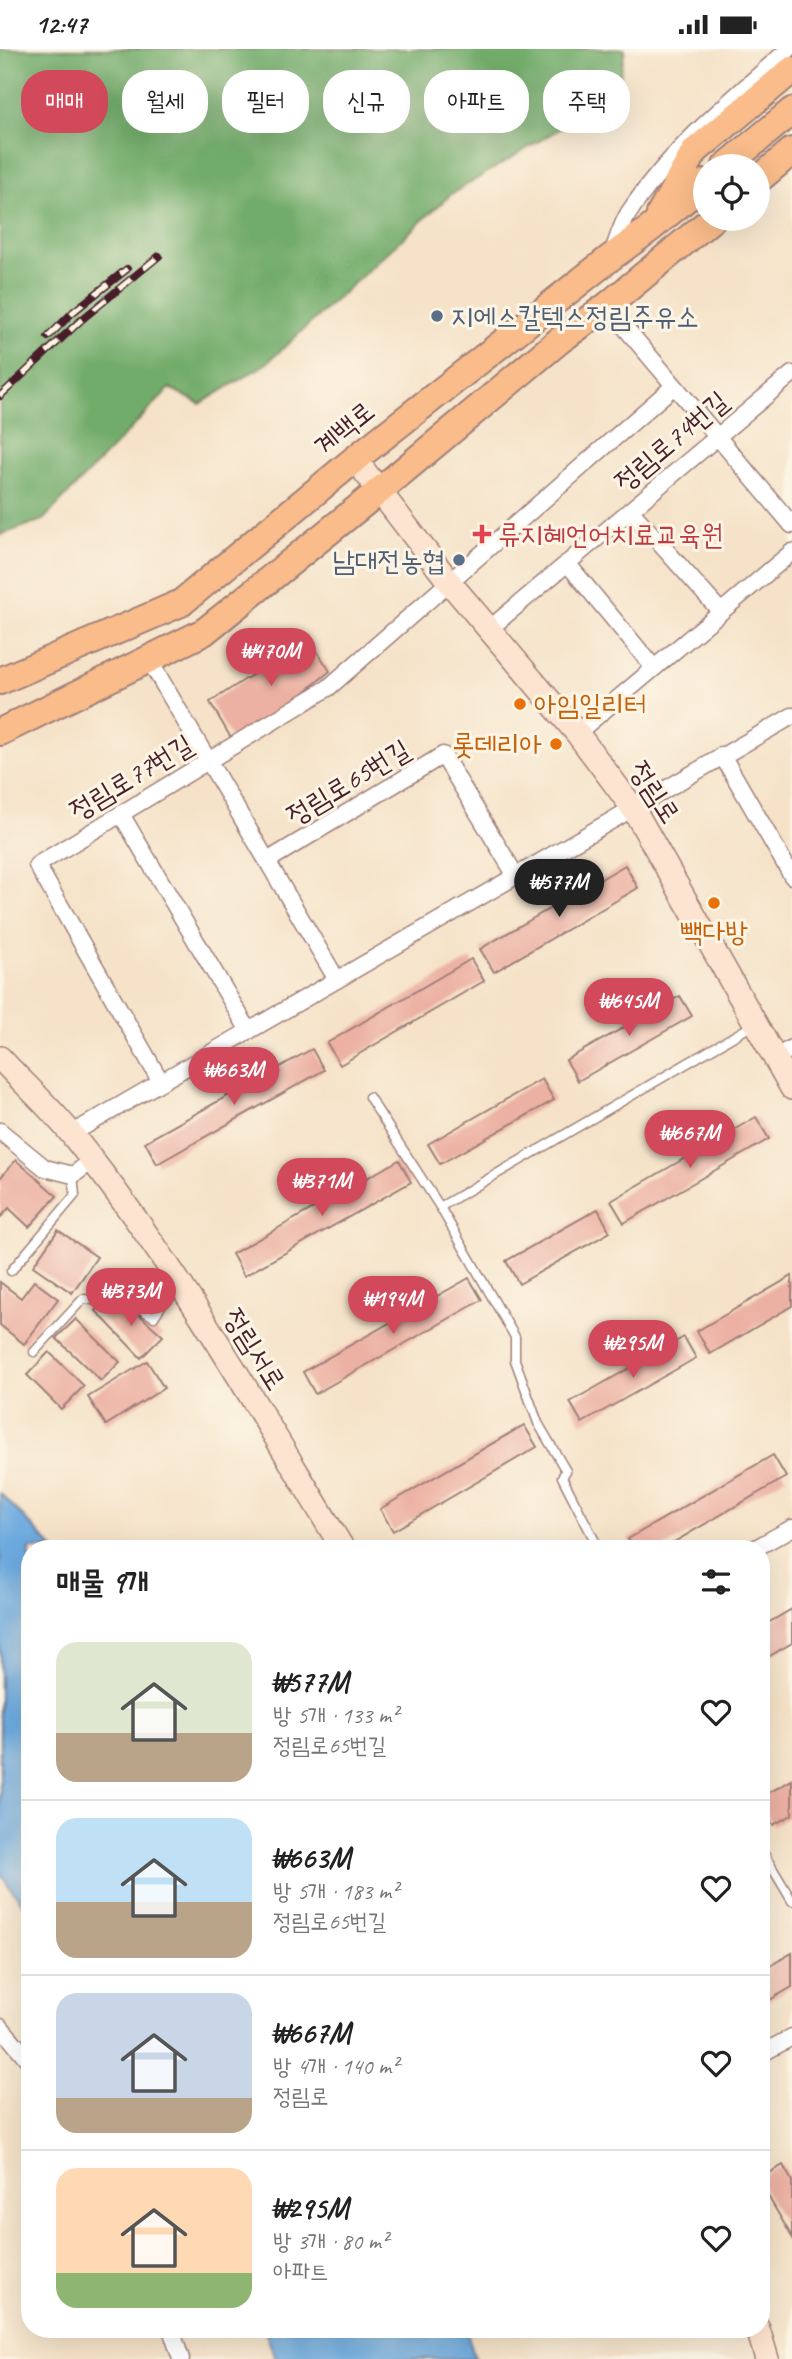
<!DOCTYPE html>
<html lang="ko">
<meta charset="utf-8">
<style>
:root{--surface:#fff;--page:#f6f6f6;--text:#222;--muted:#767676;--line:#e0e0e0;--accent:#d1495b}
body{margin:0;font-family:Caveat,"Poor Story",sans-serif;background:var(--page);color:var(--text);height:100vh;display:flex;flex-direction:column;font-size:26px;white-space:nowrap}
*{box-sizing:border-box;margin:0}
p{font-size:23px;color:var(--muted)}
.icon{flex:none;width:38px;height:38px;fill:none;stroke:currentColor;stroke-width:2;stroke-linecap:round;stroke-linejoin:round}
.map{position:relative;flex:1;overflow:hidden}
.details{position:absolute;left:21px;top:1491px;width:749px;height:798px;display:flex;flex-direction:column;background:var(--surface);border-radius:28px;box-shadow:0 7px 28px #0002}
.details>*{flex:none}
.guide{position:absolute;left:21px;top:21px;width:751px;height:63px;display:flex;gap:14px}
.tools{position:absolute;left:693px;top:105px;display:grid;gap:14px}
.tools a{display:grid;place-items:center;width:77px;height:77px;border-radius:50%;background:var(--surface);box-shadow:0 7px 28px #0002;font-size:35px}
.price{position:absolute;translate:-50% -60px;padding:0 16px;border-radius:24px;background:var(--accent);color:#fff;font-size:23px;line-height:46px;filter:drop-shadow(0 2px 4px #0008)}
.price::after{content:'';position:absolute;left:50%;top:42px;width:21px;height:16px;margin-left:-10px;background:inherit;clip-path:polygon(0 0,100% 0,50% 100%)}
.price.on{background:#222;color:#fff}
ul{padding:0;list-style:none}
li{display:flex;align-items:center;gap:21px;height:175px;padding:0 35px}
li+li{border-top:2px solid var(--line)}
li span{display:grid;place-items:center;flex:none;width:196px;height:140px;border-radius:21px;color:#555}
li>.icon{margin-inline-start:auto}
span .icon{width:84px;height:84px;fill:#fffc;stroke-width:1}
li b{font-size:30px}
h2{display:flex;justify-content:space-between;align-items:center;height:84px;padding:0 35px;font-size:30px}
.pill{padding:0 24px;border-radius:28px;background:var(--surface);box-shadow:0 7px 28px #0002;font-size:24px;line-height:63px}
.pill.on{background:var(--accent);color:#fff}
.status{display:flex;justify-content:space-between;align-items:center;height:49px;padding:0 35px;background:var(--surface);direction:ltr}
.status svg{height:19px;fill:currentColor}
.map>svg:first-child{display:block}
.forest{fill:#72ac6b;stroke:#5e664b;stroke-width:2}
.water{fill:#6daadf;stroke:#5c6485;stroke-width:2}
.building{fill:#ecb1a3}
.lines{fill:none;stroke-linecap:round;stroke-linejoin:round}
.service-casing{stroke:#a0807a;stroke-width:11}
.minor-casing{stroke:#a0807a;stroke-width:19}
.secondary-casing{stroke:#a0807a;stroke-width:26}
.primary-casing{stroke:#a0807a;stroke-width:30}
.service{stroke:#fff;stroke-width:8}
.minor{stroke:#fff;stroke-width:16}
.secondary{stroke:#fde4d0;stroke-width:23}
.primary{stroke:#f9bc8a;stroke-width:26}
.rail-casing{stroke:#4a1f2b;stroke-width:8}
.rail{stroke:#fcf5e5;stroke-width:5;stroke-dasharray:16;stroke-linecap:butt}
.service-dot{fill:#5c6f8a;stroke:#fcf5e5;stroke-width:2.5}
.health-dot{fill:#e0444e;stroke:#fcf5e5;stroke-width:2.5}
.food-dot{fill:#e8710a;stroke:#fcf5e5;stroke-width:2.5}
.labels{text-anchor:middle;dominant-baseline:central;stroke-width:6;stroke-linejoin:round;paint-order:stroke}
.service-label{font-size:28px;fill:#4e5e75;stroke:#fcf5e5;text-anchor:start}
.street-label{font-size:28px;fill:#4a1f2b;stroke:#fcf5e5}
.health-label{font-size:28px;fill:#be3a42;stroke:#fcf5e5;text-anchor:start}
.food-label{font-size:28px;fill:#c56008;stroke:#fcf5e5;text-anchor:start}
</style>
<div class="status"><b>12:47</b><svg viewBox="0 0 49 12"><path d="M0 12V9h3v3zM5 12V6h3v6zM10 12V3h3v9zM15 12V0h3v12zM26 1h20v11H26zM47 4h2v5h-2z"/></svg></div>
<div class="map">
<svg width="792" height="2310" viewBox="0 0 792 2310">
<rect width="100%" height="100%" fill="#fcf5e5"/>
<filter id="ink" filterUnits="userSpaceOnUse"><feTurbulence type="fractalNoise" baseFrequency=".0143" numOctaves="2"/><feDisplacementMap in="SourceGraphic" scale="14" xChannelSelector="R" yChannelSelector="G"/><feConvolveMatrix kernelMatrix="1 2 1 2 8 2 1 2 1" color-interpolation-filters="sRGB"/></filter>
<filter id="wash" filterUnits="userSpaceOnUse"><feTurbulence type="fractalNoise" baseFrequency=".00686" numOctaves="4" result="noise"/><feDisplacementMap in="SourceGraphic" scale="28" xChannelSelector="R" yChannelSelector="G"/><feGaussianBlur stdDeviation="1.57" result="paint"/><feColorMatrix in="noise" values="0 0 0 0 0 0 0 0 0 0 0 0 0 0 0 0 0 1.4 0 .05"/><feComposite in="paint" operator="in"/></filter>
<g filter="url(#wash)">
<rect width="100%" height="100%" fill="#f5e2c8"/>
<!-- forest -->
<path class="forest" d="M0,0H625L617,45L450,146L267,314L200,355L170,339L43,471L0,486Z"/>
<!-- water -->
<path class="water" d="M0,1444L54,1500H30V1864L0,1825Z
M264,2280H466L475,2310H276Z"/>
<g id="blocks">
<!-- building -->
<path class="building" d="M306,586L330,622L283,661L231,689L210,653L255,624Z
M625,816L638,839L494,923L480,900Z
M471,910L484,932L340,1016L327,994Z
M680,947L692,967L578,1032L566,1011Z
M312,1000L324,1021L157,1115L145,1093Z
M542,1030L554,1051L440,1115L428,1095Z
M756,1068L769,1090L624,1174L611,1152Z
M16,1111L57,1147L29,1178L9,1159L0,1169V1129Z
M399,1111L411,1133L244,1227L232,1205Z
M598,1160L610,1183L519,1235L506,1212Z
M58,1181L97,1208L72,1244L33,1217Z
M792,1227V1257L710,1305L697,1282Z
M469,1229L482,1251L315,1345L303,1323Z
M34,1232L58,1250L24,1295L0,1276V1233L21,1249Z
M102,1255L133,1260L163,1287L141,1309L96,1262Z
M76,1270L120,1313L101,1332L56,1289Z
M684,1288L696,1309L582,1374L570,1353Z
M49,1303L84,1337L61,1360L27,1326Z
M147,1312L164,1339L106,1376L88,1348Z
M524,1376L537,1398L393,1482L380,1460Z
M773,1406L786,1428L662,1500H634L628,1490Z
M792,1560V1594L761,1612V1578Z
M792,1731V1766L773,1776L761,1755V1748Z
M792,1904V1938L761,1956V1922Z
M783,2116L792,2132V2188L761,2135V2128Z"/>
</g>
</g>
<g filter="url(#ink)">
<use href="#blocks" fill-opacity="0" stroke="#a0807a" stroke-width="2"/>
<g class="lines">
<!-- service casing -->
<g class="service-casing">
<path id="service" d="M369,1048L440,1158
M11,1222L75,1146L73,1126
M34,1303L83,1250L132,1255L154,1268L163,1254
M599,1500L562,1428L566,1422L538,1374L515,1311V1288L440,1158L753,976
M761,1800L792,1852"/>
</g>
<!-- minor casing -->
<g class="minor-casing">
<path id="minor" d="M612,205C617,192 621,177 628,165C670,101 732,50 789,0
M607,257L792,476
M630,461L721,563
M567,514L654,619
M488,581L792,325
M148,609L337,931
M577,684L792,503
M722,706L792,827
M121,765L249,982
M267,812L443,706L516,827
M775,1009L792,999
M161,1033L37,816L328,639L674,337
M0,1082L45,1119L73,1126L92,1112
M71,1085L792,667
M754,1500L792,1479
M0,1977L30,2013
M761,2005L792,1988
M171,2280L181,2310"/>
</g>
<!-- secondary casing -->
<g class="secondary-casing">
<path id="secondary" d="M355,410L450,534L577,684L633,759L792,1039
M0,1009C24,1035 51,1059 73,1087C176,1214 258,1360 343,1500
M758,2280L767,2310"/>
</g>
<!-- primary casing -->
<g class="primary-casing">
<path id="primary" d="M726,117L792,62
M758,131L792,102
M660,165L695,102L792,21
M0,632L181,554L355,410L610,209L651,179L705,134
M0,683L204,583L379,442L560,291L607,257L712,170"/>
</g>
<!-- service -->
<use href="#service" class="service"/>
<!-- minor -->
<use href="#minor" class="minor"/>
<!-- secondary -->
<use href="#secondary" class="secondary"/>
<!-- primary -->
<use href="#primary" class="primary"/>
<!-- rail casing -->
<g class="rail-casing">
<path id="rail" d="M48,288L73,263L127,220
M0,347L80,272L159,207"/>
</g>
<!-- rail -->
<use href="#rail" class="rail"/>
</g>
</g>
<!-- markers -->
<g class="service-dot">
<circle cx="437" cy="267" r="7"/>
<circle cx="459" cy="511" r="7"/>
</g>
<path class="health-dot" d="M478.5 474.5h7v7h7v7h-7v7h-7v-7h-7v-7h7z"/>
<g class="food-dot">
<circle cx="520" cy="655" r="7"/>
<circle cx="556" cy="695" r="7"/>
<circle cx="714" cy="854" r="7"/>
</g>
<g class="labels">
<!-- service labels -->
<g class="service-label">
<text x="451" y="267">지에스칼텍스정림주유소</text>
<text x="445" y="511" text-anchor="end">남대전농협</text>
</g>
<!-- street labels -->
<g class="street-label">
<text transform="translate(344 379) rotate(-39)">계백로</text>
<text transform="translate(671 392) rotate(-40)">정림로74번길</text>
<text transform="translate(131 728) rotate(-31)">정림로77번길</text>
<text transform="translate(348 733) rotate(-31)">정림로65번길</text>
<text transform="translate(655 743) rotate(57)">정림로</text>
<text transform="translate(255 1300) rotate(58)">정림서로</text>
</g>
<!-- health labels -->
<g class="health-label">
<text x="498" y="485">류지혜언어치료교육원</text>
</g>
<!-- food labels -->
<g class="food-label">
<text x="534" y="655">아임일리터</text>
<text x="542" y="695" text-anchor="end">롯데리아</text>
<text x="714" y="882" text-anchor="middle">빽다방</text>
</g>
</g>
</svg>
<div class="tools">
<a><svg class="icon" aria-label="locate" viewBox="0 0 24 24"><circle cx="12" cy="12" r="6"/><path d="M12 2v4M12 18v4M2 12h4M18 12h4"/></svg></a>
</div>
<b class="price" style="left:271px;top:639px">₩470M</b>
<b class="price on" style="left:559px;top:870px">₩577M</b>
<b class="price" style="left:629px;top:989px">₩645M</b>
<b class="price" style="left:234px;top:1058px">₩663M</b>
<b class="price" style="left:690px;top:1121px">₩667M</b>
<b class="price" style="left:322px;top:1169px">₩371M</b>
<b class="price" style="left:131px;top:1279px">₩373M</b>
<b class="price" style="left:393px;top:1287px">₩194M</b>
<b class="price" style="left:633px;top:1331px">₩295M</b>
<div class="guide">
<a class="pill on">매매</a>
<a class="pill">월세</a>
<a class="pill">필터</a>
<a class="pill">신규</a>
<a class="pill">아파트</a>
<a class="pill">주택</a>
</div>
<section class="details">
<h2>매물 9개<svg class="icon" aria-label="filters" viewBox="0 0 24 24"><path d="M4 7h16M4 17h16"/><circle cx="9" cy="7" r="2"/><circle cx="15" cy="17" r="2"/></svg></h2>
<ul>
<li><span style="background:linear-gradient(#dfe7d0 65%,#b9a48a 0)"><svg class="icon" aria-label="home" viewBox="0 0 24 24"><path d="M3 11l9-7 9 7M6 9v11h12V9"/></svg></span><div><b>₩577M</b><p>방 5개 · 133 m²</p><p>정림로65번길</p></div><svg class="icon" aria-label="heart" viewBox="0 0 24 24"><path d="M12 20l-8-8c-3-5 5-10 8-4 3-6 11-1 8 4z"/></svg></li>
<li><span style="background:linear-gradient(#bfe0f5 60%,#b9a48a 0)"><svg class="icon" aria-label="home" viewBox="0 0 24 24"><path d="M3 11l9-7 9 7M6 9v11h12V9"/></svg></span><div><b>₩663M</b><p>방 5개 · 183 m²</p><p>정림로65번길</p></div><svg class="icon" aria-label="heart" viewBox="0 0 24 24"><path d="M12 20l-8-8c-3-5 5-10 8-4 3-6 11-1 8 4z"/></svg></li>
<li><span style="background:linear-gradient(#c9d6e8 75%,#b9a48a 0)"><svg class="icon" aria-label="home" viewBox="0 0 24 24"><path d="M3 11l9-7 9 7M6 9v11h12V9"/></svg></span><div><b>₩667M</b><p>방 4개 · 140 m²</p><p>정림로</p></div><svg class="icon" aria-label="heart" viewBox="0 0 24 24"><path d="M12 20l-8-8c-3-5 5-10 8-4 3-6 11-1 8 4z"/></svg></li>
<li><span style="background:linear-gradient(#ffd9b3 75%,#8fb573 0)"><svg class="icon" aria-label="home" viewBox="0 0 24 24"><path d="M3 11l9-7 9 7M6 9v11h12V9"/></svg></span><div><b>₩295M</b><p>방 3개 · 80 m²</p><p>아파트</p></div><svg class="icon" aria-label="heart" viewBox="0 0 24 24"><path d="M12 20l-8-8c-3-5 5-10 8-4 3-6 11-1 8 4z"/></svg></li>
</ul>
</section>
</div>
